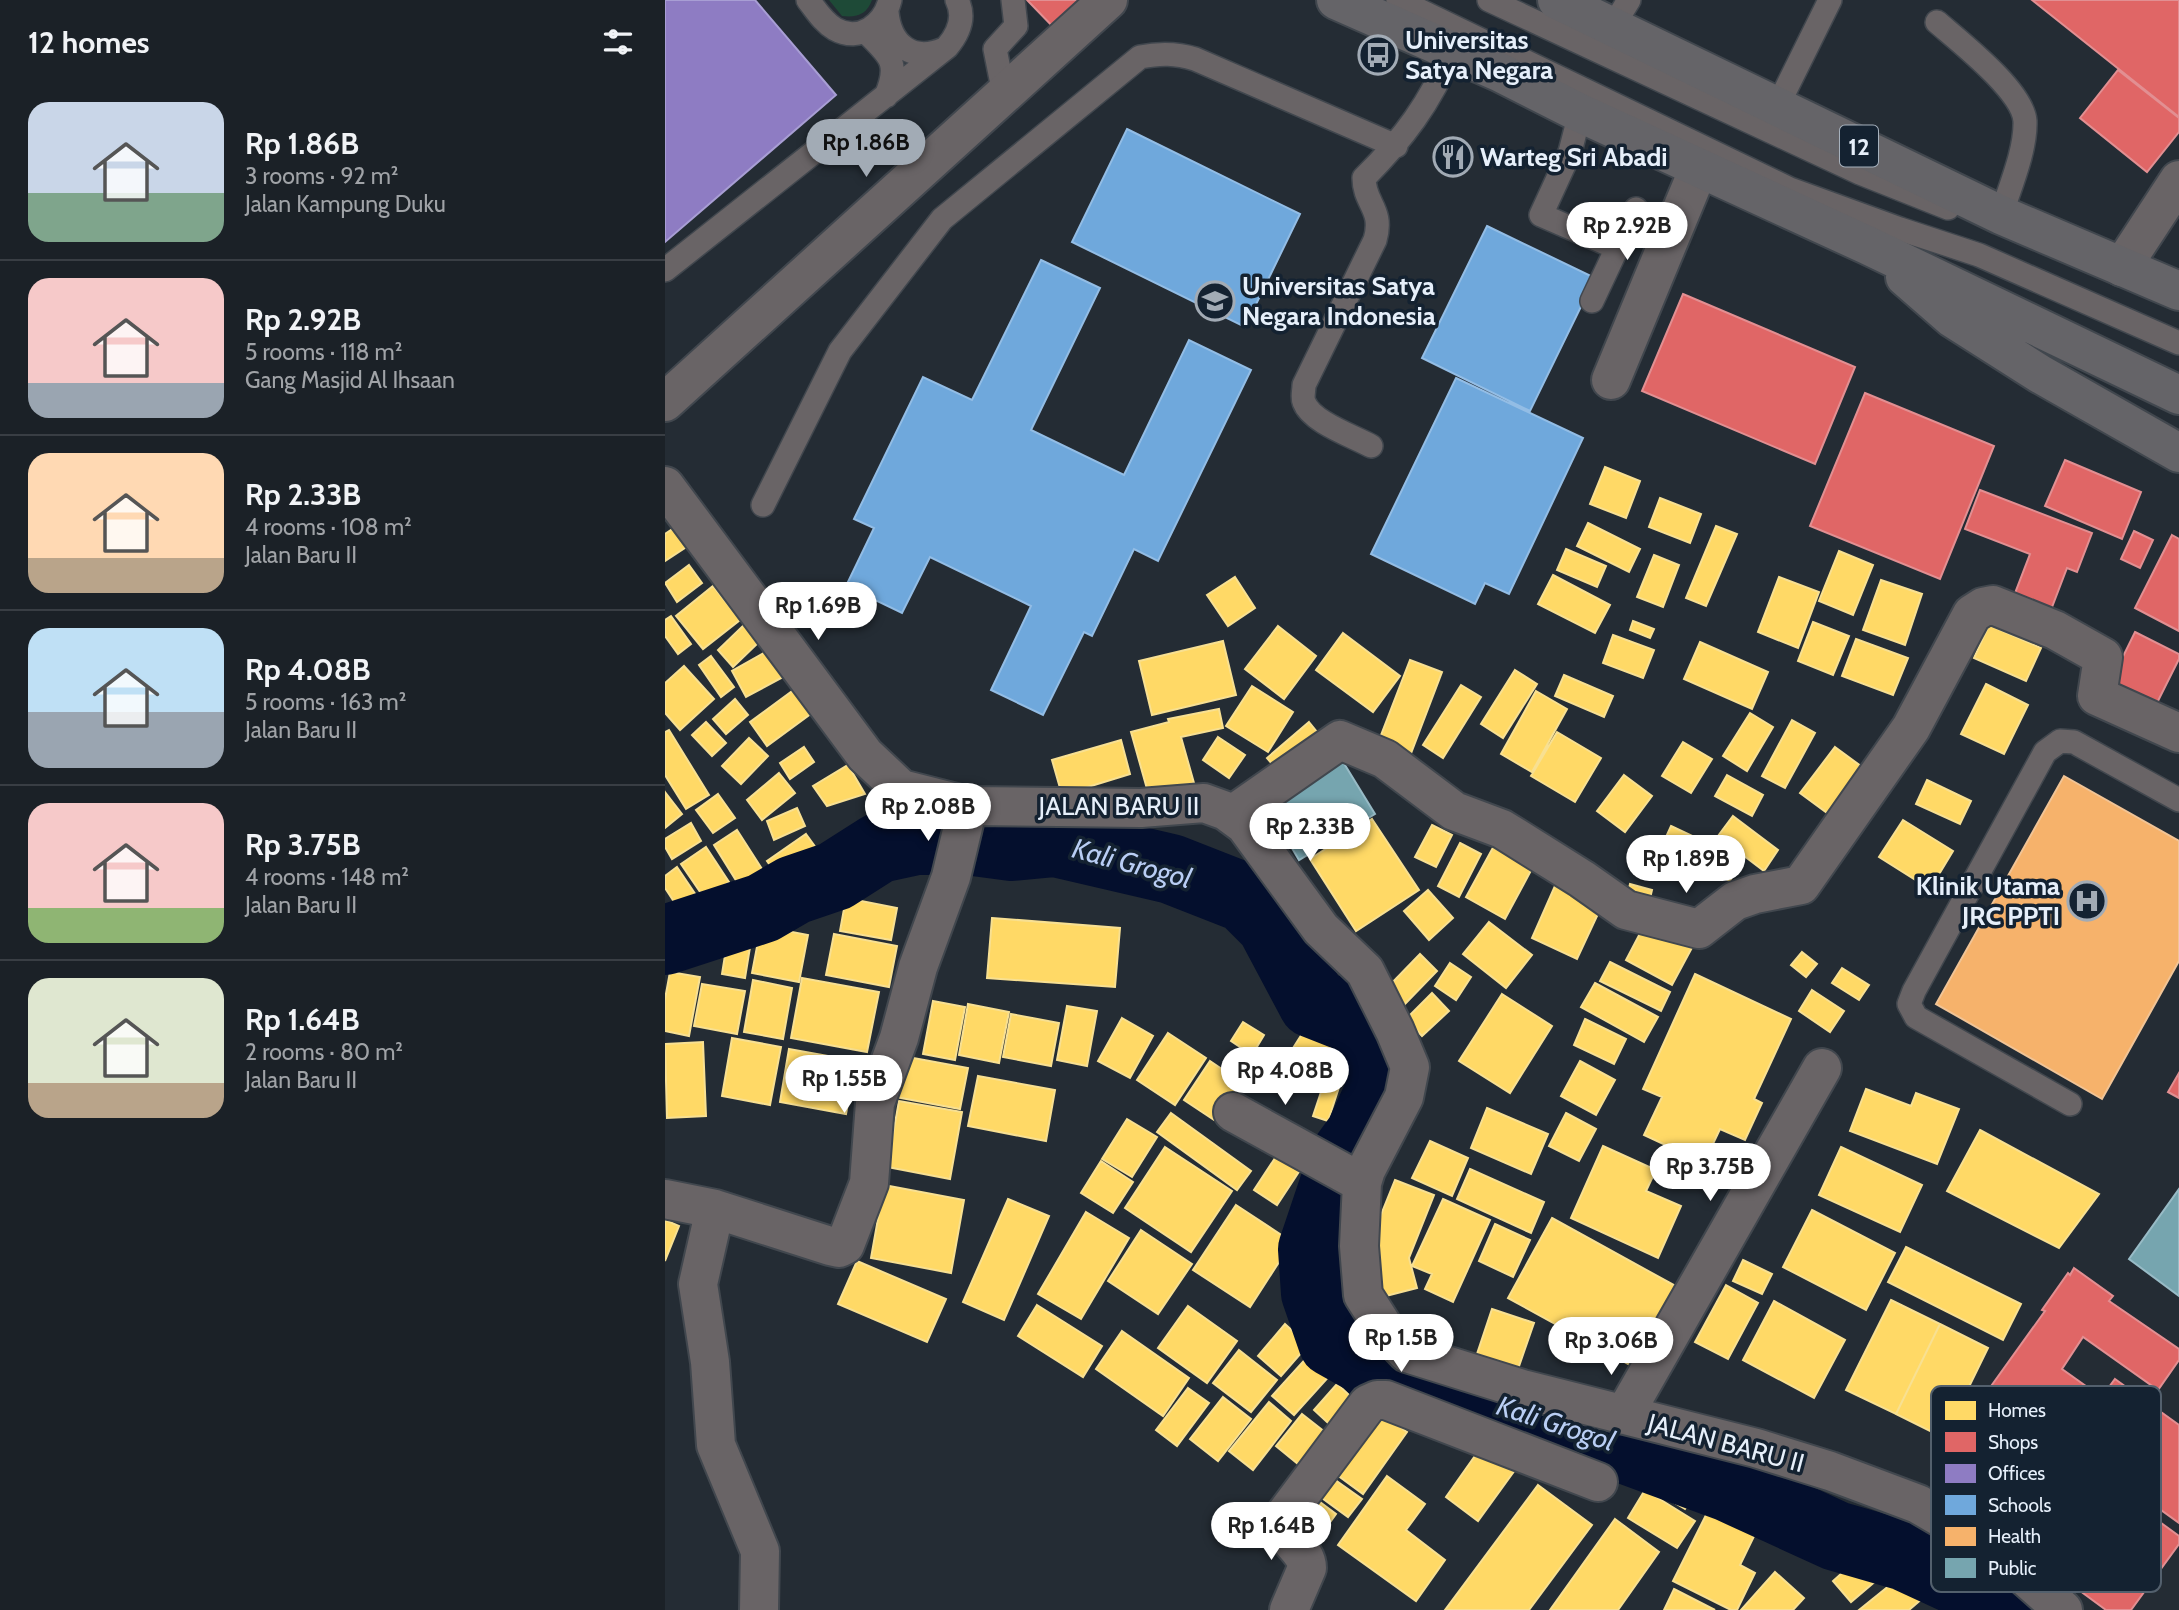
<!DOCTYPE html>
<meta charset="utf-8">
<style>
:root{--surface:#1b2127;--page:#24292f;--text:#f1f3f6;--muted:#a0a3a7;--line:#393e44;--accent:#a2abb5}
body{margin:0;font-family:Cabin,sans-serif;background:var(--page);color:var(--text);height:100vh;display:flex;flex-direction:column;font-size:26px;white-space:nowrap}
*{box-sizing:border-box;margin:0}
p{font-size:23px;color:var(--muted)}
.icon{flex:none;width:38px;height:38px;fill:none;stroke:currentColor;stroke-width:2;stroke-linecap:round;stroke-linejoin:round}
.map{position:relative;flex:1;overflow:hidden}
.panel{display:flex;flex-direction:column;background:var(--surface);width:665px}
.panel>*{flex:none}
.price{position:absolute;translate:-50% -60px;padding:0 16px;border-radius:24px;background:#fff;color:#222;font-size:23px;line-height:46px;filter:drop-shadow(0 2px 4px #0008)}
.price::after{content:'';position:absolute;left:50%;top:42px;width:21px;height:16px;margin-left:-10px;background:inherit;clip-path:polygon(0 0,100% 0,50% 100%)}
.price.on{background:var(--accent);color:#111}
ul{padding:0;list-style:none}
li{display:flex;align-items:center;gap:21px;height:175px;padding:0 28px}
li+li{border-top:2px solid var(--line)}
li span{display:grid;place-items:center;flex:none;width:196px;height:140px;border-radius:21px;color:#555}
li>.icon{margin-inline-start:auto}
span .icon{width:84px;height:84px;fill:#fffc;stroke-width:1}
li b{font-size:30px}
h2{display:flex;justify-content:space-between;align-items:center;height:84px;padding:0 28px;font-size:30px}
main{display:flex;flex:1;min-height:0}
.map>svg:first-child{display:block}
.green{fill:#1e4a37}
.homes{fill:#ffd966;stroke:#f8e092;stroke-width:2}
.shops{fill:#e06666;stroke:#e28f92;stroke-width:2}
.offices{fill:#8e7cc3;stroke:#a89ed4;stroke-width:2}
.schools{fill:#6fa8dc;stroke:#93bde5;stroke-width:2}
.health{fill:#f6b26b;stroke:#f1c496;stroke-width:2}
.public{fill:#76a5af;stroke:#98bbc6;stroke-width:2}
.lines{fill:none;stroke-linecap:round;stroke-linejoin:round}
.river{stroke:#040f2d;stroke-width:70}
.service-casing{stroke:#41474e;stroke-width:26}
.minor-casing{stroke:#41474e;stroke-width:42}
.trunk-casing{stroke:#41474e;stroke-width:42}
.service{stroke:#696466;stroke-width:23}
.minor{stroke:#696466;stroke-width:38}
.trunk{stroke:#656468;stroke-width:38}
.labels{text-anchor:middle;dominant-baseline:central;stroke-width:7;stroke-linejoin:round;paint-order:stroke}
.shield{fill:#142231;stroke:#a7b2be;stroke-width:2}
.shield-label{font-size:24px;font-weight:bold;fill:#e6effa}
.poi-label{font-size:26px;font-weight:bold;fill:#e6effa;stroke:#142231;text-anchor:start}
.street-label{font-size:26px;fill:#e6effa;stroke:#142231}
.water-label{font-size:28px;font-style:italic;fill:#b9cef4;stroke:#142231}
.key{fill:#142231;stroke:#53606d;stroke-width:2}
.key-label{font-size:19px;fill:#e6effa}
</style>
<main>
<section class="panel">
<h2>12 homes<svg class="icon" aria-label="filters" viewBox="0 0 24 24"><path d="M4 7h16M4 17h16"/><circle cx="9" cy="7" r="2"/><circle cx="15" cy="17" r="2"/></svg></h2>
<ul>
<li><span style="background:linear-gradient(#c9d6e8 65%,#7fa58c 0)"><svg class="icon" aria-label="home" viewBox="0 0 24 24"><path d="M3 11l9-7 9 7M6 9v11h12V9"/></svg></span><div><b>Rp 1.86B</b><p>3 rooms · 92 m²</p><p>Jalan Kampung Duku</p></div></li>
<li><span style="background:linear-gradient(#f6c9c9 75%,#9aa5b1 0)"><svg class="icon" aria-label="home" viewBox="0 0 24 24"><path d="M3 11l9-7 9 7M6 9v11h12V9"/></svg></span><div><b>Rp 2.92B</b><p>5 rooms · 118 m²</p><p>Gang Masjid Al Ihsaan</p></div></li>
<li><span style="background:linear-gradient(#ffd9b3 75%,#b9a48a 0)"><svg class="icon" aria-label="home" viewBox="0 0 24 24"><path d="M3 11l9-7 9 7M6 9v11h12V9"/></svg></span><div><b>Rp 2.33B</b><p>4 rooms · 108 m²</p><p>Jalan Baru II</p></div></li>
<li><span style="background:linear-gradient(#bfe0f5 60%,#9aa5b1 0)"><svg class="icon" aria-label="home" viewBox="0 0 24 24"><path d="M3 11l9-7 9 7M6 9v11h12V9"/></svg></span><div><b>Rp 4.08B</b><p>5 rooms · 163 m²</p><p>Jalan Baru II</p></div></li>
<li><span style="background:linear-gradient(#f6c9c9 75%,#8fb573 0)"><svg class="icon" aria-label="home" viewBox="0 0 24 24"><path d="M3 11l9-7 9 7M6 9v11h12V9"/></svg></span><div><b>Rp 3.75B</b><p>4 rooms · 148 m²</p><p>Jalan Baru II</p></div></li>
<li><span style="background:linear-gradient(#dfe7d0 75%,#b9a48a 0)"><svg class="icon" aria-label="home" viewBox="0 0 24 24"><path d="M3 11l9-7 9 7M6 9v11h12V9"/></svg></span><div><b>Rp 1.64B</b><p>2 rooms · 80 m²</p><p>Jalan Baru II</p></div></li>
</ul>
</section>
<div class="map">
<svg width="1514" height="1610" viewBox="0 0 1514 1610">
<rect width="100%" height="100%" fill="#242c34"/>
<!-- green -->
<path class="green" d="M164,0H207C202,14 192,18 177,16Z"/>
<!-- homes -->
<path class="homes" d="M940,467L975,481L961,518L925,504Z
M995,498L1036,514L1025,543L984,527Z
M923,523L975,549L964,572L912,546Z
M12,526L23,546L0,561V534Z
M1051,526L1072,534L1041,606L1021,598Z
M901,549L941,566L932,587L892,570Z
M1174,551L1208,565L1188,615L1154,601Z
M989,555L1014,565L998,607L972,597Z
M24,565L37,583L12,602L0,583Z
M888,575L945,605L930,633L873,604Z
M570,577L590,608L563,626L542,595Z
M1114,577L1154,592L1133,648L1093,632Z
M1216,580L1257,594L1240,645L1198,630Z
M48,586L75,620L38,649L11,616Z
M6,616L26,644L13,654L0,636V620Z
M968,621L989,629L985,638L965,630Z
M1148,622L1184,636L1168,675L1133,661Z
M79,625L94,642L68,667L53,650Z
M1324,625L1376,648L1361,681L1309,658Z
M613,626L651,656L619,699L580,669Z
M678,633L735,676L708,712L651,670Z
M948,635L989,650L978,678L938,663Z
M1191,639L1243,658L1228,695L1177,676Z
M558,641L571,695L487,715L474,661Z
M1035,642L1103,672L1087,709L1019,679Z
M104,650L118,677L81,697L67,671Z
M46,656L69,687L56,697L34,665Z
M745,660L777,672L745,756L713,743Z
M19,666L49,699L15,730L0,713V683Z
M850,670L872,684L838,738L816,724Z
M899,675L948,696L939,717L890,696Z
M1321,684L1363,705L1339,754L1296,734Z
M796,685L816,697L778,758L758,745Z
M587,686L628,712L603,752L561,726Z
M130,689L147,713L102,746L85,722Z
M871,691L902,709L867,772L836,754Z
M70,699L83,715L61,734L48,719Z
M554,709L558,728L516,737L529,783L484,796L466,732L504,722L503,719Z
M1085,713L1108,727L1082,771L1058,756Z
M1127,720L1150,733L1120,788L1097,776Z
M41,722L61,743L47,756L27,735Z
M644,722L660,742L619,778L602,758Z
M4,730L44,795L21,809L0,775V732Z
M892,732L936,758L910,802L866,776Z
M553,737L580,755L564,778L538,760Z
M84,738L103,756L76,784L57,766Z
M456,740L465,774L397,795L387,760Z
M1018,742L1047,759L1026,793L997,776Z
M139,747L149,762L125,779L115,763Z
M1170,747L1204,772L1169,818L1135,793Z
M183,765L200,794L162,806L148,786Z
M114,773L130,793L97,820L82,800Z
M959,775L987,796L960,832L932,811Z
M1062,775L1098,795L1087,816L1050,796Z
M1262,780L1306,801L1295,824L1251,804Z
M0,792L17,814L0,828Z
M53,794L70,818L48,833L31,810Z
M132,808L140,826L109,840L102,821Z
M1068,816L1113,850L1099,871L1053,836Z
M707,819L754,890L691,931L645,859Z
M1238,820L1288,851L1265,889L1214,857Z
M26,823L36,841L7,859L0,847V839Z
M767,825L787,835L771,867L750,857Z
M1006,826L1076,859L1065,881L996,848Z
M72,830L106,883L82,898L49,845Z
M141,834L154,852L115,879L102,861Z
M831,842L870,863L840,919L801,897Z
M795,843L816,854L794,897L773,886Z
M41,847L64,882L40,899L16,864Z
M12,867L35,901L17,914L0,888V876Z
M893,879L939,901L912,959L867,938Z
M965,884L987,890L982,911L960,904Z
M763,890L788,918L764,940L739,911Z
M181,898L232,908L226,940L175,931Z
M327,918L455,928L450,987L322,978Z
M982,920L1029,944L1007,985L961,960Z
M824,922L867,955L841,988L798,954Z
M96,926L143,935L134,982L87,973Z
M169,934L232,946L224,987L161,975Z
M63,937L86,941L80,978L57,974Z
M1137,952L1152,964L1141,977L1126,965Z
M755,954L772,971L738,1006L721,989Z
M945,962L1005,992L996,1011L935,981Z
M785,963L806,977L791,1000L770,986Z
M1177,968L1204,985L1194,1000L1167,983Z
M5,972L35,977L24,1036L0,1031V999Z
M1030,974L1126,1019L1089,1099L1097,1103L1080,1140L1055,1129L1039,1163L979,1135L997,1097L978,1089Z
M137,978L214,992L202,1052L126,1038Z
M88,980L127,988L118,1039L79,1032Z
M930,983L993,1017L979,1042L916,1007Z
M37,984L80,991L72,1034L29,1026Z
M1147,990L1179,1011L1165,1032L1134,1011Z
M767,993L784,1011L757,1036L741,1019Z
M837,994L887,1026L845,1093L794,1061Z
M268,1001L300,1007L290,1060L258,1054Z
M303,1004L344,1012L334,1063L294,1055Z
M402,1006L432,1011L422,1066L392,1060Z
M346,1014L394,1023L386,1066L338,1057Z
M649,1015L677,1033L646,1082L618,1064Z
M457,1018L488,1036L465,1078L433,1061Z
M920,1019L961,1039L949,1064L909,1045Z
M578,1022L599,1035L587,1055L566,1041Z
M503,1033L541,1058L510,1105L472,1080Z
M67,1038L116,1047L105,1105L57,1096Z
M38,1042L41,1116L2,1118L0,1044Z
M124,1049L191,1061L181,1114L115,1102Z
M232,1055L303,1068L295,1109L225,1096Z
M545,1061L576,1082L549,1120L519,1100Z
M915,1061L950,1080L931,1115L896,1096Z
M663,1071L678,1075L663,1121L648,1116Z
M313,1076L390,1090L381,1141L303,1126Z
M1201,1089L1246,1106L1251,1093L1294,1109L1272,1164L1185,1131Z
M234,1101L297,1112L285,1179L222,1167Z
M822,1108L883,1134L866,1174L806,1148Z
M506,1113L586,1171L572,1190L492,1132Z
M901,1113L931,1129L914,1161L884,1146Z
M462,1119L492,1137L467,1177L437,1159Z
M1315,1130L1434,1194L1394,1248L1282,1191Z
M765,1141L803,1158L787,1196L747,1178Z
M938,1146L991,1170L981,1191L1016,1206L993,1258L906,1218Z
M500,1147L567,1191L526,1252L460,1208Z
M1176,1147L1257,1185L1235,1232L1154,1195Z
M616,1149L639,1164L612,1205L589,1190Z
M436,1161L468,1182L448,1213L416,1193Z
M805,1169L879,1202L866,1233L792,1199Z
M730,1180L769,1195L744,1258L752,1288L717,1297L705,1242Z
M219,1185L299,1200L286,1273L206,1258Z
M343,1199L384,1216L339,1320L298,1302Z
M778,1199L825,1220L788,1302L760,1289L767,1274L747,1266Z
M571,1205L627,1242L585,1307L528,1270Z
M1147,1210L1230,1253L1201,1310L1118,1267Z
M421,1212L464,1238L416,1319L373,1294Z
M887,1218L1016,1289L972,1369L843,1298Z
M0,1220L14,1226L0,1261Z
M830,1224L865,1240L848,1277L814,1261Z
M476,1230L527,1264L493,1314L443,1281Z
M1241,1247L1356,1304L1338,1340L1223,1282Z
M1078,1260L1107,1274L1097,1294L1068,1281Z
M192,1261L281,1299L262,1342L173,1304Z
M1061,1285L1093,1303L1063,1359L1030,1342Z
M1226,1300L1275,1324L1231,1414L1181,1390Z
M1109,1301L1180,1340L1149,1398L1078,1360Z
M372,1305L437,1346L418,1377L353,1336Z
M523,1306L572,1341L542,1383L493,1348Z
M827,1309L869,1323L852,1372L811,1357Z
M620,1324L643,1345L616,1376L593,1356Z
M1275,1324L1323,1348L1279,1438L1231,1414Z
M457,1331L524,1378L498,1416L431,1369Z
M574,1350L612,1380L586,1412L548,1383Z
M646,1353L667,1373L629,1415L607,1396Z
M672,1384L698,1407L674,1433L649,1410Z
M523,1388L544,1403L512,1446L491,1430Z
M558,1397L586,1419L553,1461L525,1439Z
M604,1402L626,1421L588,1470L564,1451Z
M708,1408L742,1432L698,1494L664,1469Z
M637,1414L670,1440L644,1473L611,1446Z
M817,1446L850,1470L813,1521L781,1497Z
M994,1465L1033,1488L1020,1509L981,1486Z
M659,1472L697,1499L683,1517L646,1490Z
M722,1476L760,1504L741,1530L780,1560L751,1601L673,1545Z
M873,1485L927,1525L864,1610H780Z
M980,1490L1030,1521L1012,1548L963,1518Z
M651,1499L671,1514L653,1539L633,1524Z
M1047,1503L1094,1526L1075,1565L1090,1573L1072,1610H1066L1008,1581Z
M950,1519L994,1552L953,1610H885Z
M1197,1555L1226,1568L1186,1602L1168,1581Z
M1110,1572L1139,1598L1128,1610H1076Z
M1240,1573L1259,1597L1244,1610H1194Z
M1009,1589L1050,1610H999Z"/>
<!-- shops -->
<path class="shops" d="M362,0H427L394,33Z
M1367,0H1514V117Z
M1453,70L1514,118V132L1482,172L1415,118Z
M1018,294L1190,367L1150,464L977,391Z
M1200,393L1329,446L1275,579L1145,526Z
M1400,460L1476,492L1457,539L1380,506Z
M1315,490L1427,533L1412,572L1402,568L1384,615L1347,601L1365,554L1300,529Z
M1469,531L1488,540L1475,568L1456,559Z
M1507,535L1514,539V631L1470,608Z
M1470,632L1514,654V659L1491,705L1445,683Z
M1514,1073V1098L1503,1092Z
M1409,1268L1448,1296L1444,1301L1514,1349V1360L1493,1390L1418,1337L1397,1369L1425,1389L1390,1438L1324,1389L1380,1311L1377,1310L1403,1273L1405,1275Z
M1450,1379L1514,1425V1523L1403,1443Z
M1360,1424L1514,1536V1544L1466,1610H1441L1301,1507Z"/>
<!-- offices -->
<path class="offices" d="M0,0H90L171,95L0,242Z"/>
<!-- schools -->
<path class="schools" d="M462,129L635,214L580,327L407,242Z
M822,226L930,278L865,411L757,358Z
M376,260L435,288L366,430L459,475L524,340L586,370L493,561L469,549L427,636L419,632L378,715L326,690L366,606L265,557L237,613L181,586L209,528L189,519L258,377L307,400Z
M791,378L918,438L844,594L820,583L810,604L706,554Z"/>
<!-- health -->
<path class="health" d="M1399,776L1514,841V961L1437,1099L1271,1004Z"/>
<!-- public -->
<path class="public" d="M672,752L710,814L634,860L597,797Z
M1514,1189V1296L1464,1259Z"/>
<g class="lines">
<!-- river -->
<path class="river" d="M0,940L98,908L129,890L170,876L214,848L251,840H302L347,846L390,842L506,869L580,898L606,924L648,1003L686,1018L705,1033L717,1057L720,1080L695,1135L679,1157L648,1249L651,1293L668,1342L700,1360L718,1378L758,1383L867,1410L939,1441L1064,1487L1171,1536L1240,1556L1316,1591L1343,1610"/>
<!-- service casing -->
<g class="service-casing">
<path id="service" d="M143,0C151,10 158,22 170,29C195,43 219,24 225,0
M733,0L1125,189L1235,229
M824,0L1195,173L1283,208
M222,12C225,44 247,63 279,49
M1272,22C1295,42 1358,91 1360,121C1361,150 1345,187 1336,215
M948,26L964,0
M201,32C225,56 235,62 221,96
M339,94L330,49L351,26L348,0
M1112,107L1165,0
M915,113L905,152L876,215L952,248L971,209
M1221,227L1235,229L1314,255L1514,343
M0,270L282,47C293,34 301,18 292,0
M927,301L952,248
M706,446C688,436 646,422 639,402C637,397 639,391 639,385L710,240C719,209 699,204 699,178C739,138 765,103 787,51
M98,505L175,351L277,219L475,57C495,53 511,53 530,59L731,146
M1405,1104L1251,1017L1244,1004L1249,991L1380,752L1395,741L1409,742L1514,800"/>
</g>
<!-- minor casing -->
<g class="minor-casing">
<path id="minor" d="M1457,267L1514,180
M946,380L1034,168
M0,402L443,0
M0,486L200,755L236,789L303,806L476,808L539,803L561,811L580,825L656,929L700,971L730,1031L745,1067L739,1097L701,1170L697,1183L694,1246L698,1295L721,1331L742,1353L857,1389L1091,1448L1165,1471L1253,1504L1328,1548L1398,1610
M567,815L675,740L720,759L789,811L837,829L917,879L961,910L1034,929L1070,901L1090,894L1136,885L1246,728L1307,614L1318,607L1328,605L1390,630L1438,657L1432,696L1514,733
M568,1112L697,1183
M0,1199L50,1209L165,1246L174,1248L180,1245L204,1183L210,1103L234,1038L253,967L286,877L303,806
M50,1209L33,1284L45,1362L51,1445L95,1551L94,1610
M959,1415L1157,1068
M624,1610L642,1568C642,1548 614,1538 617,1519L703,1404L712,1400H721L933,1482"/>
</g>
<!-- trunk casing -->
<g class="trunk-casing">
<path id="trunk" d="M671,0L834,72L915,113L1202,245L1514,395
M892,0L1336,215L1514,291
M1240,277L1287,318L1375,374L1514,453"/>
</g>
<!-- service -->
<use href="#service" class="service"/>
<!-- minor -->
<use href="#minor" class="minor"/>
<!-- trunk -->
<use href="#trunk" class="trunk"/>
</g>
<!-- icons -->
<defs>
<g id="bus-ring" transform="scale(2.0125)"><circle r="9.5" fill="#142231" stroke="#a2abb5" stroke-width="1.5"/><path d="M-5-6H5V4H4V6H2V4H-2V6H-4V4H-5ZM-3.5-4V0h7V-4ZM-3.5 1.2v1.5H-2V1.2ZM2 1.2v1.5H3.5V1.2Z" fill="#a2abb5"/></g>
<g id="restaurant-ring" transform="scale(2.0125)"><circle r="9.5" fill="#142231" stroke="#a2abb5" stroke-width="1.5"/><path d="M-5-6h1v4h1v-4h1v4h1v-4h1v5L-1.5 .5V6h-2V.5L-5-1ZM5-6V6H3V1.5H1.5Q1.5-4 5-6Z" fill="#a2abb5"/></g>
<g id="university-ring" transform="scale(2.0125)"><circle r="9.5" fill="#142231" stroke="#a2abb5" stroke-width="1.5"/><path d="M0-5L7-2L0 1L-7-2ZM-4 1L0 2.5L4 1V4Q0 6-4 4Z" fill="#a2abb5"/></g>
<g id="hospital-ring" transform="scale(2.0125)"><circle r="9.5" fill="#142231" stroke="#a2abb5" stroke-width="1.5"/><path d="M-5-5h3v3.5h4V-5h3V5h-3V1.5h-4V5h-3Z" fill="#a2abb5"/></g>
</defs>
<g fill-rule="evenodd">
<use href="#bus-ring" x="713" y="55"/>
<use href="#restaurant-ring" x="788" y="157"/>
<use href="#university-ring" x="550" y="301"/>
<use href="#hospital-ring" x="1422" y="901"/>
</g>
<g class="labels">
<!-- shield labels -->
<rect class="shield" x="1175" y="125.5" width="38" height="41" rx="5"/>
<g class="shield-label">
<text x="1194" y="146">12</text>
</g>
<!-- poi labels -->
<g class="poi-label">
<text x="740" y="40">Universitas<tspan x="740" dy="30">Satya Negara</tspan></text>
<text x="815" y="157">Warteg Sri Abadi</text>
<text x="577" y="286">Universitas Satya<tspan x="577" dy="30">Negara Indonesia</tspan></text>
<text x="1395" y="886" text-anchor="end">Klinik Utama<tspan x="1395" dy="30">JRC PPTI</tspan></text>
</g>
<!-- street labels -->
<g class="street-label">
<text x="454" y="806">JALAN BARU II</text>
<text transform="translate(1061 1443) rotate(15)">JALAN BARU II</text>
</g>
<!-- water labels -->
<g class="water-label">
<text transform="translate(467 863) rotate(15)">Kali Grogol</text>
<text transform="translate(891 1423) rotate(18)">Kali Grogol</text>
</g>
</g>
<!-- legend -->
<rect x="1266" y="1386" width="230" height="206" rx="10" class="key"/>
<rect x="1280" y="1401" width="31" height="19" fill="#ffd966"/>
<rect x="1280" y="1432" width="31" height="20" fill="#e06666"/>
<rect x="1280" y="1464" width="31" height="19" fill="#8e7cc3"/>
<rect x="1280" y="1495" width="31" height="20" fill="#6fa8dc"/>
<rect x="1280" y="1527" width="31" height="19" fill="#f6b26b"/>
<rect x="1280" y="1558" width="31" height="20" fill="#76a5af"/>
<g class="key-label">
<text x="1323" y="1417">Homes</text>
<text x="1323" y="1449">Shops</text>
<text x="1323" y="1480">Offices</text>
<text x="1323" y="1512">Schools</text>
<text x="1323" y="1543">Health</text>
<text x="1323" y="1575">Public</text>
</g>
</svg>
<b class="price on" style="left:201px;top:179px">Rp 1.86B</b>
<b class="price" style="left:962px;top:262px">Rp 2.92B</b>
<b class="price" style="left:153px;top:642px">Rp 1.69B</b>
<b class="price" style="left:263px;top:843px">Rp 2.08B</b>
<b class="price" style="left:645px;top:863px">Rp 2.33B</b>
<b class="price" style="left:1021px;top:895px">Rp 1.89B</b>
<b class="price" style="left:620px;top:1107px">Rp 4.08B</b>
<b class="price" style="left:179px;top:1115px">Rp 1.55B</b>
<b class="price" style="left:1045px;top:1203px">Rp 3.75B</b>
<b class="price" style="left:736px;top:1374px">Rp 1.5B</b>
<b class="price" style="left:946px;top:1377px">Rp 3.06B</b>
<b class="price" style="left:606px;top:1562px">Rp 1.64B</b>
</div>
</main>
